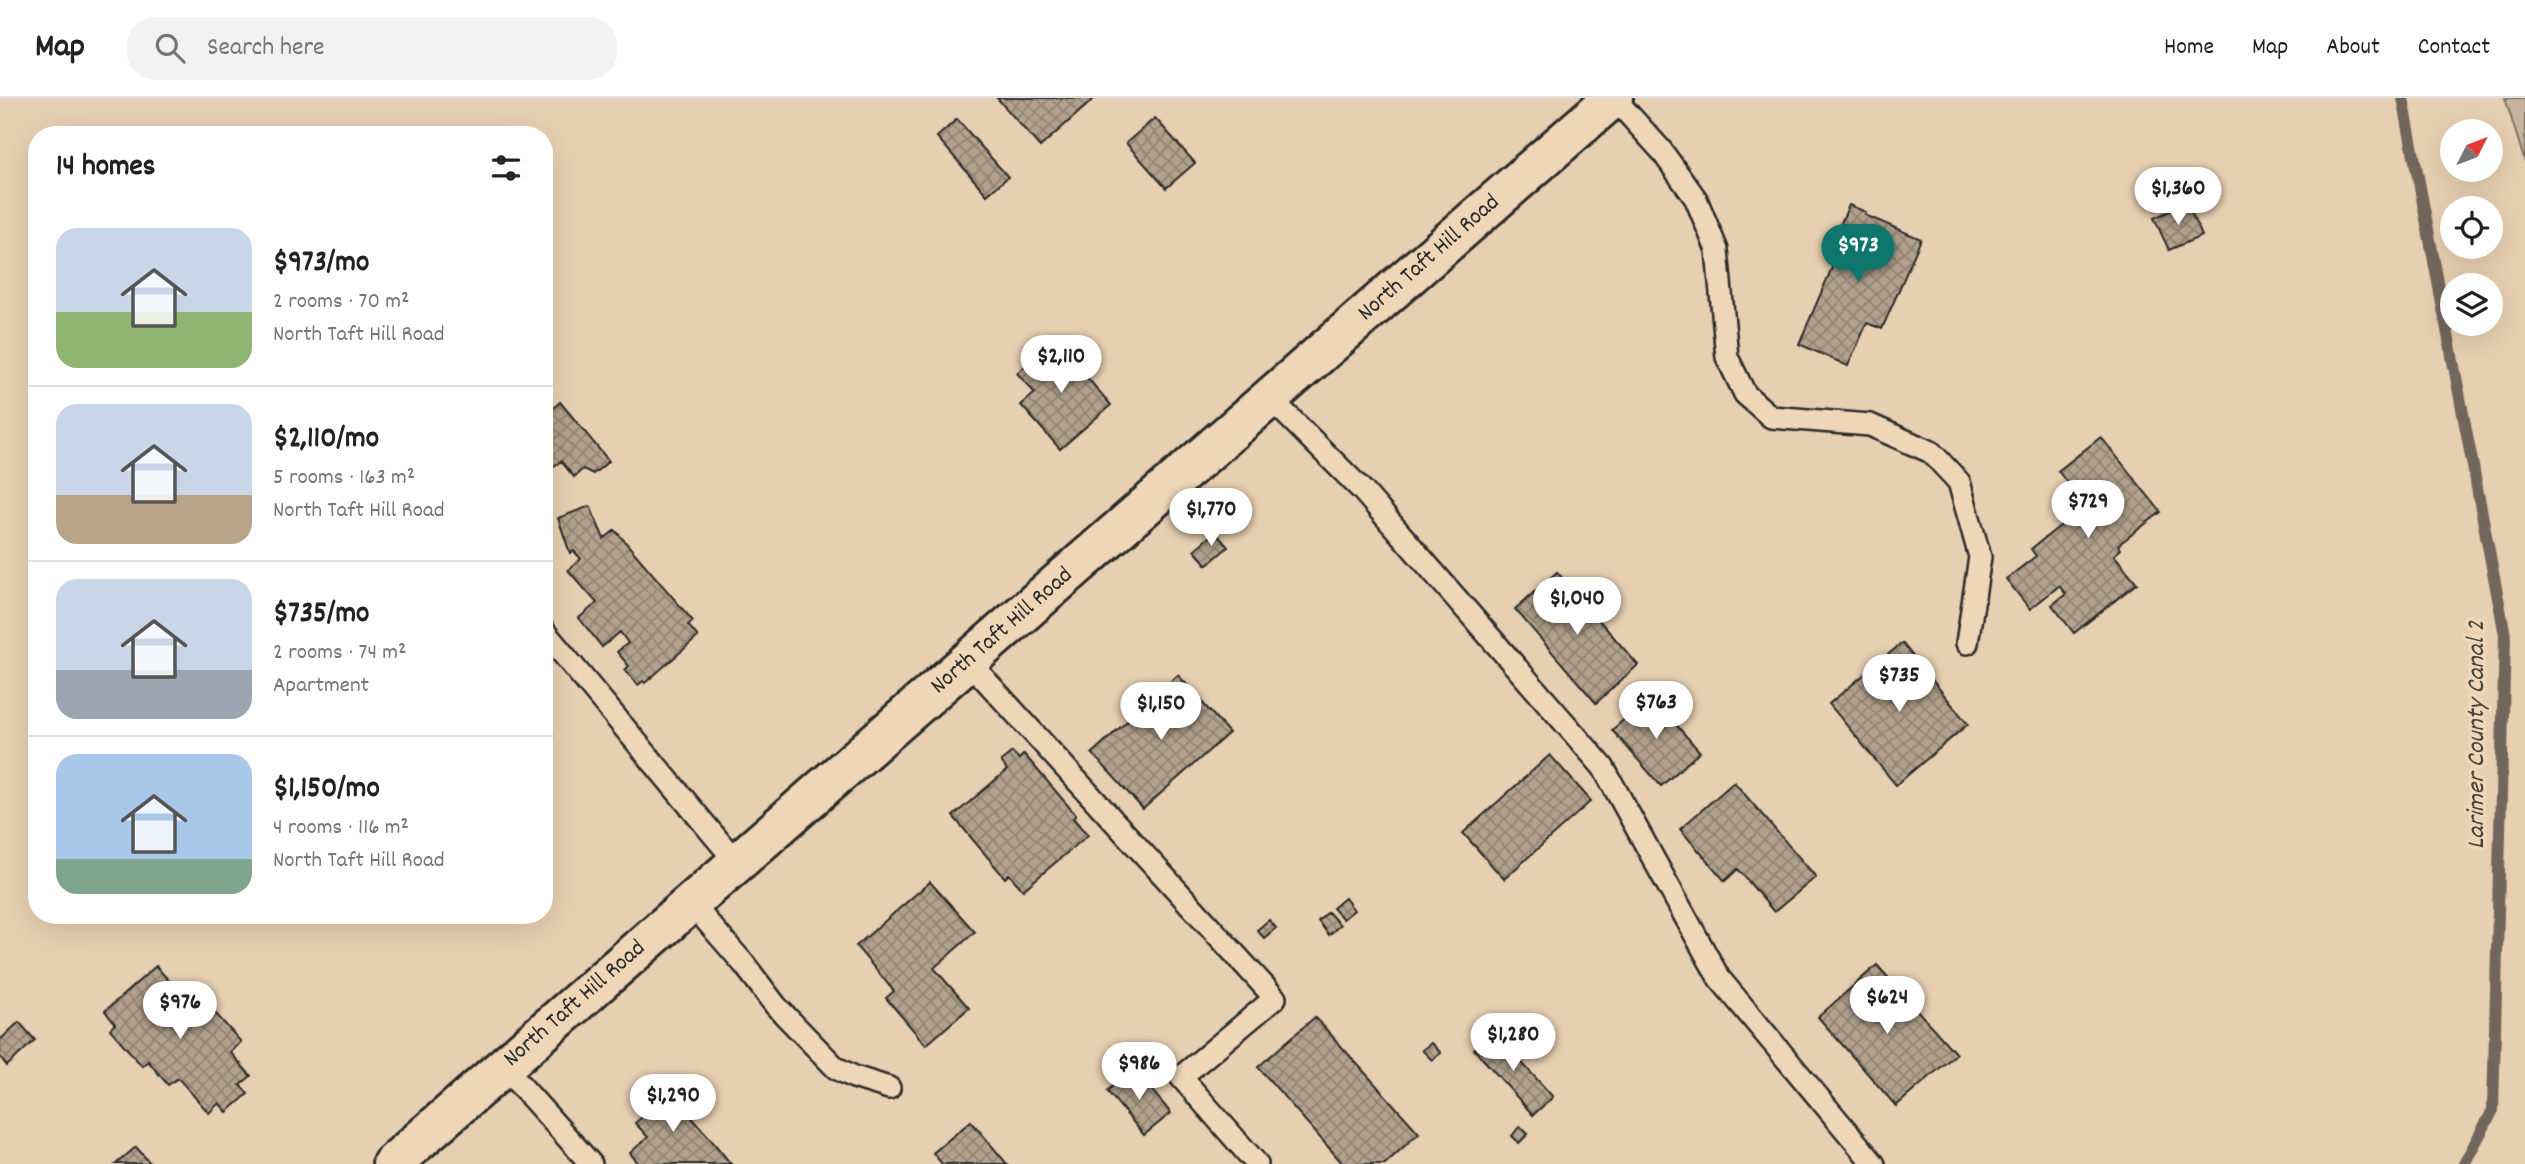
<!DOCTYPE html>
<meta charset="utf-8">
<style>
:root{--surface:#fff;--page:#f2f2f2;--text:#222;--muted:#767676;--line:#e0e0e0;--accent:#0f766e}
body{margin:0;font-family:Dekko,sans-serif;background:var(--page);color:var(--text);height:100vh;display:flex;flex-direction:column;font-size:26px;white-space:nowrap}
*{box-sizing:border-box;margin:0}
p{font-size:23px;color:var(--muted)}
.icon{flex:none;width:38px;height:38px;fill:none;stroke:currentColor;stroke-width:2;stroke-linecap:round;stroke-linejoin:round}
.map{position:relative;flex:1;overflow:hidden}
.panel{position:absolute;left:28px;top:28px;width:525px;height:798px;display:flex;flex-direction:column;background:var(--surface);border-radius:28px;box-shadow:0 7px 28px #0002}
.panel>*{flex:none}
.needle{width:46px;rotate:48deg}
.tools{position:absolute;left:2440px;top:21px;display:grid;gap:14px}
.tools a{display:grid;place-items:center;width:63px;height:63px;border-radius:50%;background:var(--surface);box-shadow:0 7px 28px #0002;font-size:35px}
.price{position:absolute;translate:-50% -60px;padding:0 16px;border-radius:24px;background:#fff;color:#222;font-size:23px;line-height:46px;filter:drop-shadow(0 2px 4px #0008)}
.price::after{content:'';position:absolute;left:50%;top:42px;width:21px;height:16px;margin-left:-10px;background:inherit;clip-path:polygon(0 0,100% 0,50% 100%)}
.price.selected{background:var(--accent);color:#fff}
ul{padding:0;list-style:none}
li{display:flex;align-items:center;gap:21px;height:175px;padding:0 28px}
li+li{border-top:2px solid var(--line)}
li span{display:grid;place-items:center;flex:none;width:196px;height:140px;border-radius:21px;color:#555}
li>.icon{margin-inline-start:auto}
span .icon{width:84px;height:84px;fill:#fffc;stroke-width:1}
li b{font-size:30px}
h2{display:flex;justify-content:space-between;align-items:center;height:84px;padding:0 28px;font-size:30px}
header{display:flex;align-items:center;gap:42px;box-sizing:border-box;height:98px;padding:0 35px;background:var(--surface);border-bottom:2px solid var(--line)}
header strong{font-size:33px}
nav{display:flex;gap:38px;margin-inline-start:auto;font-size:24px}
.search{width:490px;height:63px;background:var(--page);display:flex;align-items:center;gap:18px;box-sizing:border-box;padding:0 24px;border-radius:28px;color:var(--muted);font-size:26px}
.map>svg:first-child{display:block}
.green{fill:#c8b49c;stroke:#7a7064;stroke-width:2}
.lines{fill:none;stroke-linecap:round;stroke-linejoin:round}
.stream{stroke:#6f665c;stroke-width:12}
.building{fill:url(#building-cross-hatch);stroke:#2b2b2b;stroke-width:2}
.lane-casing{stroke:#2b2b2b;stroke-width:26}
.secondary-casing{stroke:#2b2b2b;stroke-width:44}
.lane{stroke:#efd6b7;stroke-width:21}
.secondary{stroke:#efd6b7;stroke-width:38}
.labels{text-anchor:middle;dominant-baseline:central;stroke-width:7;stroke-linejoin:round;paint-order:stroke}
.street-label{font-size:24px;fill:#2b2b2b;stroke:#efd6b7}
.water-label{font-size:26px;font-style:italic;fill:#47443f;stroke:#efd6b7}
</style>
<header>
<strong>Map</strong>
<div class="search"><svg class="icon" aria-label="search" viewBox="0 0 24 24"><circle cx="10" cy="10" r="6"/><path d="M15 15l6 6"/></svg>Search here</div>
<nav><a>Home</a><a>Map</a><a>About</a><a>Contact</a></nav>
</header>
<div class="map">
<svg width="2525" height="1066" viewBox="0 0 2525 1066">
<defs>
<pattern id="building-cross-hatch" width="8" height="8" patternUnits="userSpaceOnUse" patternTransform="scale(1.75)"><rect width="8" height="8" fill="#b2a18c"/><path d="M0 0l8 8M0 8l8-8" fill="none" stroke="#918373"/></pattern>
</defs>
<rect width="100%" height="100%" fill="#e7cfb1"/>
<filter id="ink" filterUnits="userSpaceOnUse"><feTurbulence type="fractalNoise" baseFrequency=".0143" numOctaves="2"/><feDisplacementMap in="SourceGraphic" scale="14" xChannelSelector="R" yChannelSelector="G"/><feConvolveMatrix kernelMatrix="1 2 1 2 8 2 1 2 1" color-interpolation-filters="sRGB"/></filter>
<g filter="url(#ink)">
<!-- green -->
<path class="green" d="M2505,0H2525V64Z"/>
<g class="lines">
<!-- stream -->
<path class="stream" d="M2403,0L2505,537L2493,1012L2464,1066"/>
</g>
<!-- building -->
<path class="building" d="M997,0H1095L1040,49Z
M1155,20L1195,65L1166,90L1126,45Z
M957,21L1008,79L987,97L937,39Z
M2187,105L2202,138L2169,152L2154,120Z
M1849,107L1866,114L1865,117L1921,141L1882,231L1867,225L1848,268L1799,246L1834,165L1825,160Z
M1055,243L1111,307L1060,351L1021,307L1035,295L1017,275Z
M560,304L609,363L593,376L583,371L574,379L561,363L554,368L544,357V308L549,314Z
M2101,339L2161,414L2118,447L2121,451L2114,457L2137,485L2074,535L2052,507L2066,496L2059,488L2030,511L2006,481L2036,458L2031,451L2085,408L2058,373Z
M590,408L604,441L615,432L693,523L688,527L698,539L645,585L643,583L638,587L625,572L629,568L617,554L628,545L620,534L602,549L579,520L597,505L568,472L581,461L574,453L570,455L558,420Z
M1215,434L1228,449L1207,467L1194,452Z
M1557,474L1638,567L1596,605L1515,511Z
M1902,545L1968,626L1896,687L1829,606Z
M1178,577L1229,635L1143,711L1092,655Z
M1651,598L1700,654L1661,688L1612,632Z
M1012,654L1019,661L1024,656L1076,717L1073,720L1088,737L1023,792L1009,776L1005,780L953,718L1007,672L1001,663Z
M1550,657L1591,703L1504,781L1463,735Z
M1734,684L1816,779L1774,814L1738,771L1725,783L1680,731Z
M930,784L975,834L934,870L969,910L926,947L886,900L894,893L856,848Z
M1345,800L1354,812L1343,821L1333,810Z
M1328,814L1340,827L1329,837L1318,823Z
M1269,822L1276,830L1264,840L1257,832Z
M1877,867L1956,956L1896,1008L1818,919Z
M156,868L198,916L208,907L241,944L230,954L251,978L240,987L248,996L227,1014L219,1005L209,1015L178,980L168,987L148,963L142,968L110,931L115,926L105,913Z
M1315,919L1419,1035L1385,1066H1343L1258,969Z
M19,924L35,942L7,968L0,959V942Z
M1493,933L1553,999L1533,1017L1474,951Z
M1431,945L1441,955L1432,962L1422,952Z
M1134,971L1171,1015L1144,1037L1107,993Z
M660,983L708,1038L731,1066H639L630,1055L648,1039L635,1025L650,1012L640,1001Z
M971,1023L1007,1066H942L933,1055Z
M1520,1028L1528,1036L1519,1045L1512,1038Z
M136,1049L151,1066H116Z"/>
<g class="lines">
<!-- lane casing -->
<g class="lane-casing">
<path id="lane" d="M1614,0L1661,52L1696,101L1717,152L1727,259L1745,296L1771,319L1870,327L1931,354L1959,384L1980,459L1967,545
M1270,300L1363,393L1603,669L1719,880L1874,1066
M544,533L737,765
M968,563L1275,900L1181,979L1257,1066
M691,805L744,866L776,908L836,970L854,979L889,990
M504,969L591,1066"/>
</g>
<!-- secondary casing -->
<g class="secondary-casing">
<g id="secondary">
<path id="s1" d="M392,1066L1613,0"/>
</g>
</g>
<!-- lane -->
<use href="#lane" class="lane"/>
<!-- secondary -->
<use href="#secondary" class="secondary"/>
</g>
</g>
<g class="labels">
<!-- street labels -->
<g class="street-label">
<text stroke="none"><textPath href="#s1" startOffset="1377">North Taft Hill Road</textPath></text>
<text stroke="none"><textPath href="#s1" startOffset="810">North Taft Hill Road</textPath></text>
<text stroke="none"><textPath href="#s1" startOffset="243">North Taft Hill Road</textPath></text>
</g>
<!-- water labels -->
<g class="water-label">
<text transform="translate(2477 637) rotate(-90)">Larimer County Canal 2</text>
</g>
</g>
</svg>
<div class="tools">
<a><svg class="needle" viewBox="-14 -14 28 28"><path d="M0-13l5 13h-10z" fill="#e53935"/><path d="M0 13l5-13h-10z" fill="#767676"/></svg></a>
<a><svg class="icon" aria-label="locate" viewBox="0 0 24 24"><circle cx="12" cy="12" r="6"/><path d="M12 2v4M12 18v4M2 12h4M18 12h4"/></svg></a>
<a><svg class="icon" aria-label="layers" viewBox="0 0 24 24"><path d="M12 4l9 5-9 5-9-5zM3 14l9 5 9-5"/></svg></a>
</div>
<b class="price" style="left:2178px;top:129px">$1,360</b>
<b class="price selected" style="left:1858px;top:186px">$973</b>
<b class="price" style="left:1061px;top:297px">$2,110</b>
<b class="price" style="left:2088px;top:442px">$729</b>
<b class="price" style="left:1211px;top:450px">$1,770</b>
<b class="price" style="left:1577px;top:539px">$1,040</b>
<b class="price" style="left:1899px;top:616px">$735</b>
<b class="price" style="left:1656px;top:643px">$763</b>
<b class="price" style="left:1161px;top:644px">$1,150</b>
<b class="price" style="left:1887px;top:938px">$624</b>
<b class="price" style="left:180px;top:943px">$976</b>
<b class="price" style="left:1513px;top:975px">$1,280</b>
<b class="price" style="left:1139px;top:1004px">$986</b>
<b class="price" style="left:673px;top:1036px">$1,290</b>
<section class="panel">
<h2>14 homes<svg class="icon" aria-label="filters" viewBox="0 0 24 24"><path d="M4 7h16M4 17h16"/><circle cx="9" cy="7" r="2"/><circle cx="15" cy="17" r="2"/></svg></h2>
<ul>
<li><span style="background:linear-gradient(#c9d6e8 60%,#8fb573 0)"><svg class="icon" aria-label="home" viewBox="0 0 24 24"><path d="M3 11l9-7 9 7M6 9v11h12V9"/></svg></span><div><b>$973/mo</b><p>2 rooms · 70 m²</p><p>North Taft Hill Road</p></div></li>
<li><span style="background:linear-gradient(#c9d6e8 65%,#b9a48a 0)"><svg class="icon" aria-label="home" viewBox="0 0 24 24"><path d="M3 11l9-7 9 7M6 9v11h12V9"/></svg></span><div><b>$2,110/mo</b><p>5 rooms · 163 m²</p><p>North Taft Hill Road</p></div></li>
<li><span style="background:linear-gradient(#c9d6e8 65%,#9aa5b1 0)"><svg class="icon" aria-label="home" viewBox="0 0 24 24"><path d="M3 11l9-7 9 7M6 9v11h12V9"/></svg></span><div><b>$735/mo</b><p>2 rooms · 74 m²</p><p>Apartment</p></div></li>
<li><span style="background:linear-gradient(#a9c7e8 75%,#7fa58c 0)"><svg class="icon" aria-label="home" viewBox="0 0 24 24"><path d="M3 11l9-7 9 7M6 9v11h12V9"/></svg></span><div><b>$1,150/mo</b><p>4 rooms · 116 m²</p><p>North Taft Hill Road</p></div></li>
</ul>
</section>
</div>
